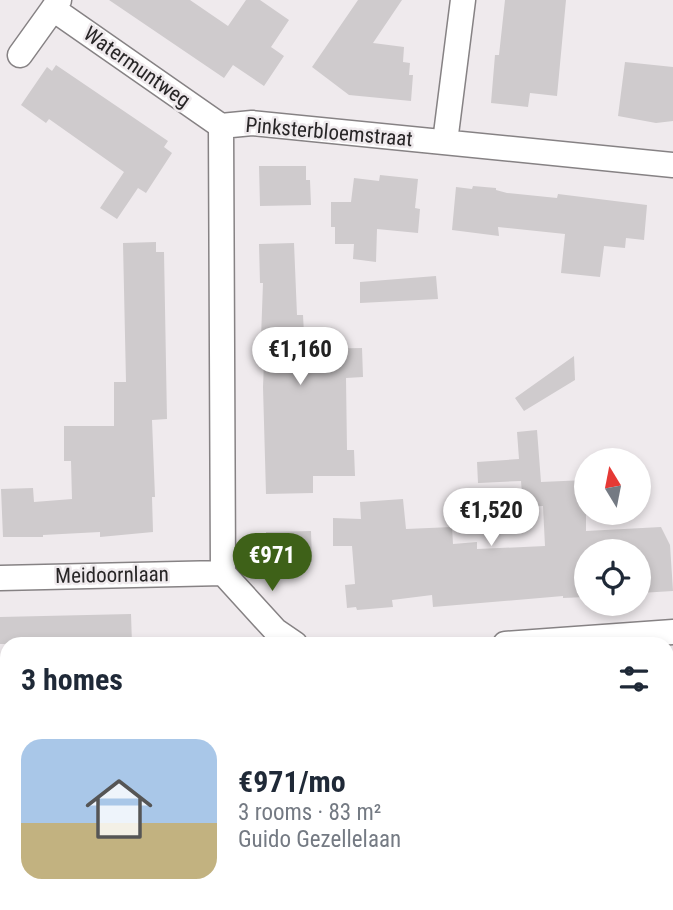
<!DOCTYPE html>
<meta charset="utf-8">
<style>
:root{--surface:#fff;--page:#f6f6f7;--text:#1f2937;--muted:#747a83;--line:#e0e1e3;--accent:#3e6118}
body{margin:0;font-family:"Roboto Condensed",sans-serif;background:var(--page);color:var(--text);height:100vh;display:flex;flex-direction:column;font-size:26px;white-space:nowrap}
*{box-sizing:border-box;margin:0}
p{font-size:23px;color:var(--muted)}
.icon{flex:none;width:38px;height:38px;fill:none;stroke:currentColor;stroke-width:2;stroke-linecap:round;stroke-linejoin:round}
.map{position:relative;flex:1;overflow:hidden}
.side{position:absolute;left:0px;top:637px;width:674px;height:273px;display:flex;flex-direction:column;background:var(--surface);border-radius:21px 21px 0 0;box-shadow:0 4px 10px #0003}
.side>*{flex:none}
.needle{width:46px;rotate:350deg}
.controls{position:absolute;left:574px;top:448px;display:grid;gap:14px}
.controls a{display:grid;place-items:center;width:77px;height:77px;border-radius:50%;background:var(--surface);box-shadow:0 4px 10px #0003;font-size:35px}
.price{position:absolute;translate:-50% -60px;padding:0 16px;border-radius:24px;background:#fff;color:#222;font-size:23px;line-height:46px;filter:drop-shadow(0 2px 4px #0008)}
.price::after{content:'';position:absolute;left:50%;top:42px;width:21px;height:16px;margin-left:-10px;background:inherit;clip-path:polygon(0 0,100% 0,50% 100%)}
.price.selected{background:var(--accent);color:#fff}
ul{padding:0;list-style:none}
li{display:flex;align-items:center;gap:21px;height:175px;padding:0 21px}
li+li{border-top:2px solid var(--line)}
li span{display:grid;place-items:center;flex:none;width:196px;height:140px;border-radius:21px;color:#555}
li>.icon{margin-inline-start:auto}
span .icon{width:84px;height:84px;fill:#fffc;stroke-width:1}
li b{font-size:30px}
h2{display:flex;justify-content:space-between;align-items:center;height:84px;padding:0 21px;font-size:30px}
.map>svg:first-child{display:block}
.building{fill:#cfcbcd}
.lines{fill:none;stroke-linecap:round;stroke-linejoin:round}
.street-casing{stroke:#868284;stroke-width:27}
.street{stroke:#fff;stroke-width:24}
.labels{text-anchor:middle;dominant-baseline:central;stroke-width:5;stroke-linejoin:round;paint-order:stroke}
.street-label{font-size:21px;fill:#282627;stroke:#efeaed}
</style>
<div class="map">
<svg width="673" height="910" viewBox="0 0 673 910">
<rect width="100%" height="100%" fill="#efeaed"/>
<!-- building -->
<path class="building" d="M109,0H190L228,26L246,0H260L289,20L271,47L284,56L264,86L233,65L224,78Z
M358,0H402L373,43L404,47L403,62L410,63L409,75H413L411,101L349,95L312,67Z
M505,0H566L557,96L530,93L528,107L491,103L495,55H499Z
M625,62L673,67V121L656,123L618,116Z
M56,65L168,141L164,147L172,153L146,193L138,188L117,219L100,208L124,172L49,119L46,123L21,105L47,67L52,71Z
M259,166H306V180H310L311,205L260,206Z
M380,175L418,179L415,208L420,209L418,233L377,229L376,262L353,259L354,244H335V227H331V202H351L354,178L379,181Z
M473,186L496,188V190L507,193L557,198L558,194L647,205L644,240L626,238L625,248L604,246L600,277L561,273L565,234L498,227L499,236L452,230L456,187L472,189Z
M156,242V252H164L167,419L152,420L155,497H152L153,532L100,537V532L43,535V537H3L1,489L33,488L34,502L72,499L71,461H64V426H114V382H126L123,243Z
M294,243L297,315H303L304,334H308V349L362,348L363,377L346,378L347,450H354L355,476H313V493L266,494L263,387L265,338H261L263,283H260L259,244Z
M436,276L438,299L360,303V282Z
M574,356L575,380L524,411L515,398Z
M537,430L541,482L586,480V531L661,527L670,545L673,591L640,593L639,551H586V597L563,598V596L433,607L432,595L392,600L393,607L357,610L356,607L347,608L345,585L355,584L352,546H333V518L361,519L360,502L403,499L406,529L452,527L453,544L477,542V549L545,546L543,506L523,507L521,481L478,483L477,462L519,459L517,432Z
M311,531L312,562L267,563L266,532Z
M131,614L132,644H0V617Z"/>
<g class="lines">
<!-- street casing -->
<g class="street-casing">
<path id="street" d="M59,0L53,9L221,126
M20,55L53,9
M221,126L252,123L673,165
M221,126L223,573
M445,142L463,0
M223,573L276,631L295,644
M0,578L223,573
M505,644L673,632
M0,862H7
M355,903L359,910
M470,903L471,910"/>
</g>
<!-- street -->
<use href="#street" class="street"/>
</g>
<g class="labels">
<!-- street labels -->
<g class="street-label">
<text transform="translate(137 67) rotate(35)">Watermuntweg</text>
<text transform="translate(329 132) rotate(5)">Pinksterbloemstraat</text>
<text transform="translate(112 575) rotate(-1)">Meidoornlaan</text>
</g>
</g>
</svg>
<div class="controls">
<a><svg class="needle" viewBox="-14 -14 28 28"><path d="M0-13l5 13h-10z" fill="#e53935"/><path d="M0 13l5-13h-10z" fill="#747a83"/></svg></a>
<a><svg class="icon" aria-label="locate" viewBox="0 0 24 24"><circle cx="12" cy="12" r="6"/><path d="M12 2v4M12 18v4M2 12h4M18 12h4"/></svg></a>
</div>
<b class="price" style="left:300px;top:387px">€1,160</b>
<b class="price" style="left:491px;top:548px">€1,520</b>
<b class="price selected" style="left:272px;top:593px">€971</b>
<section class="side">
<h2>3 homes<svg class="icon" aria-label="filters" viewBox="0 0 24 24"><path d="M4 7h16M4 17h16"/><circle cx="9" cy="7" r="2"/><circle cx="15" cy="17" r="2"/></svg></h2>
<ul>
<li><span style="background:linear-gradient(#a9c7e8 60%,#c2b280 0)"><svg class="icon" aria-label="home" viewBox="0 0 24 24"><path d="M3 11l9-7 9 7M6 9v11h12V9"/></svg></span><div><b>€971/mo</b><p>3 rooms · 83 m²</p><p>Guido Gezellelaan</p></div></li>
</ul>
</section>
</div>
